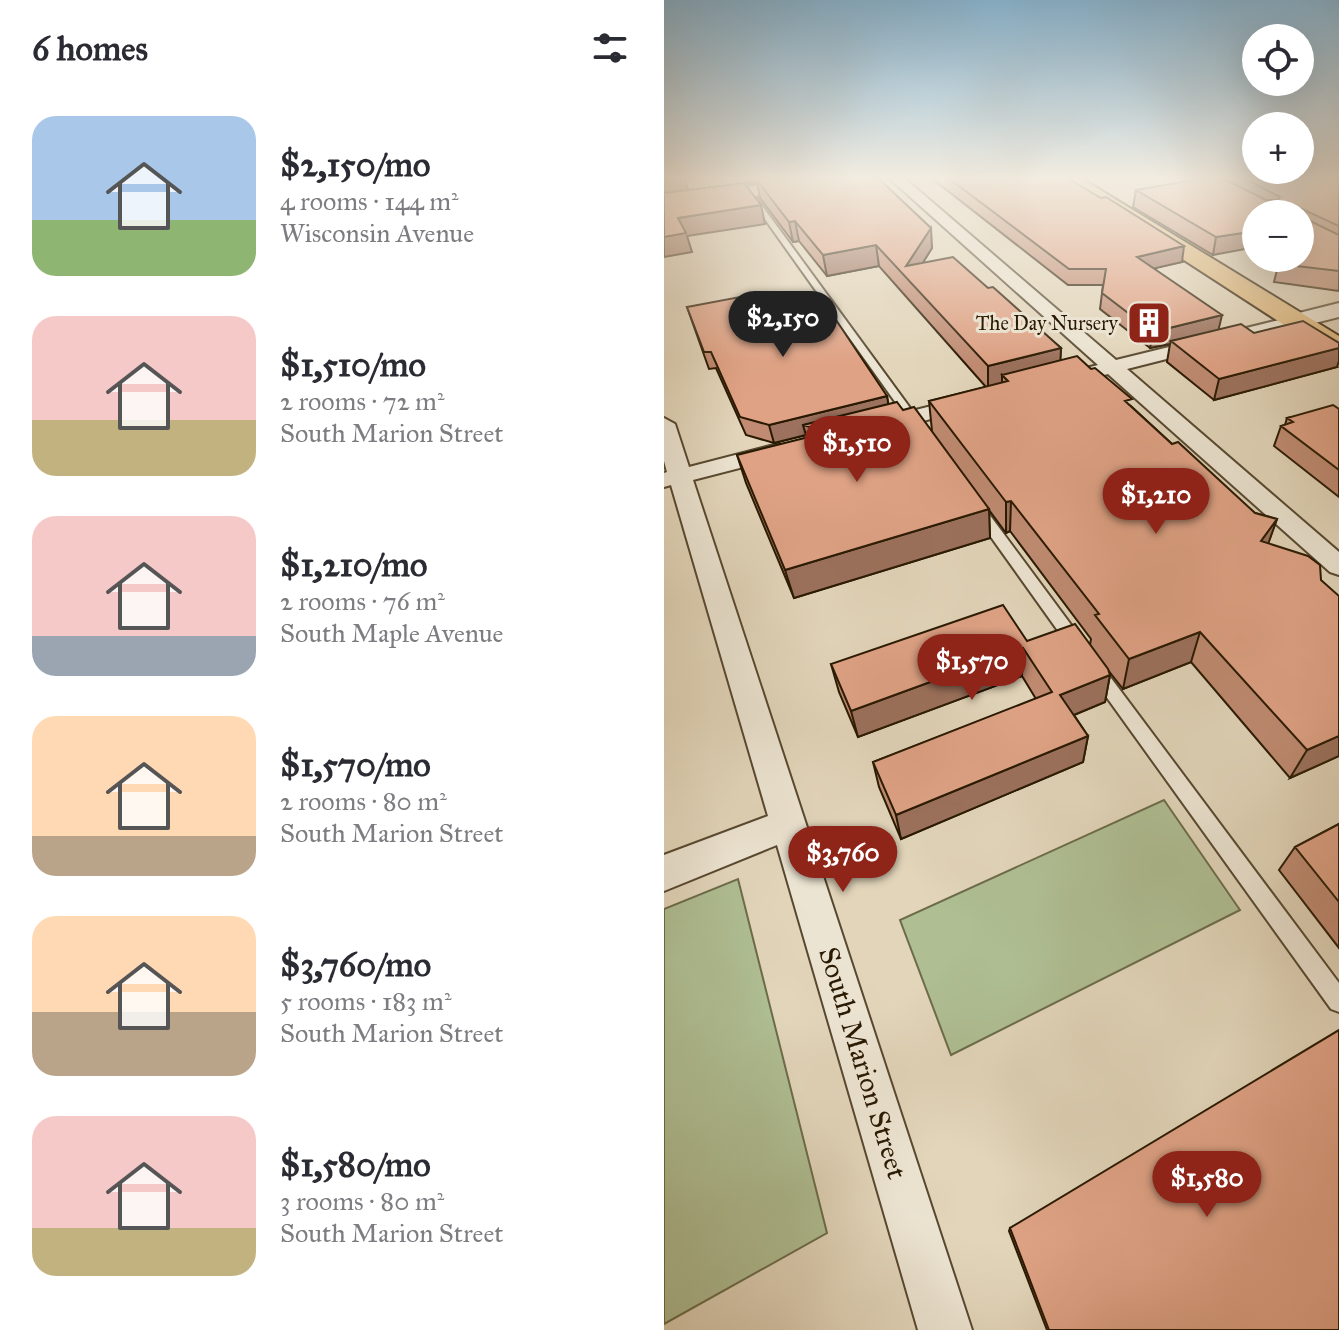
<!DOCTYPE html>
<meta charset="utf-8">
<style>
:root{--surface:#fff;--page:#f7f7f7;--text:#2b2b33;--muted:#7c7c81;--accent:#8f2418}
body{margin:0;font-family:"IM FELL Great Primer",serif;background:var(--page);color:var(--text);height:100vh;display:flex;flex-direction:column;font-size:30px;white-space:nowrap}
*{box-sizing:border-box;margin:0}
p{font-size:26px;color:var(--muted)}
.icon{flex:none;width:44px;height:44px;fill:none;stroke:currentColor;stroke-width:2;stroke-linecap:round;stroke-linejoin:round}
.map{position:relative;flex:1;overflow:hidden}
.sheet{display:flex;flex-direction:column;background:var(--surface);width:664px}
.sheet>*{flex:none}
.buttons{position:absolute;left:578px;top:24px;display:grid;gap:16px}
.buttons a{display:grid;place-items:center;width:72px;height:72px;border-radius:50%;background:var(--surface);box-shadow:0 8px 32px #0002;font-size:40px}
.price{position:absolute;translate:-50% -68px;padding:0 18px;border-radius:28px;background:var(--accent);color:#fff;font-size:26px;line-height:52px;filter:drop-shadow(0 2px 4px #0008)}
.price::after{content:'';position:absolute;left:50%;top:48px;width:24px;height:18px;margin-left:-12px;background:inherit;clip-path:polygon(0 0,100% 0,50% 100%)}
.price.on{background:#222;color:#fff}
ul{padding:0;list-style:none}
li{display:flex;align-items:center;gap:24px;height:200px;padding:0 32px}
li span{display:grid;place-items:center;flex:none;width:224px;height:160px;border-radius:24px;color:#555}
li>.icon{margin-inline-start:auto}
span .icon{width:96px;height:96px;fill:#fffc;stroke-width:1}
li b{font-size:34px}
h2{display:flex;justify-content:space-between;align-items:center;height:96px;padding:0 32px;font-size:34px}
main{display:flex;flex:1;min-height:0}
.map>svg:first-child{display:block}
.green{fill:#afbe93;stroke:#6c6c4a;stroke-width:2}
.lines{fill:none;stroke-linecap:round;stroke-linejoin:round}
.service-casing{stroke:#574830;stroke-width:4}
.minor-casing{stroke:#574830;stroke-width:4}
.tertiary-casing{stroke:#574830;stroke-width:4}
.primary-casing{stroke:#291902;stroke-width:4}
.service{fill:#ece4d2;fill-rule:evenodd}
.minor{fill:#ece4d2;fill-rule:evenodd}
.tertiary{fill:#ece4d2;fill-rule:evenodd}
.primary{fill:#e1ba7d;fill-rule:evenodd}
.wall{fill:#c08b72;stroke:#291902;stroke-width:2}
.shaded-wall{fill:#9c715d;stroke:#291902;stroke-width:2}
.building{fill:#dfa285;stroke:#291902;stroke-width:2}
.labels{text-anchor:middle;dominant-baseline:central;stroke-width:6;stroke-linejoin:round;paint-order:stroke}
.far-poi-label{font-size:20px;fill:#291902;stroke:#ece4d2;text-anchor:end}
.near-street-label{font-size:28px;fill:#291902;stroke:#ece4d2}
</style>
<main>
<section class="sheet">
<h2>6 homes<svg class="icon" aria-label="filters" viewBox="0 0 24 24"><path d="M4 7h16M4 17h16"/><circle cx="9" cy="7" r="2"/><circle cx="15" cy="17" r="2"/></svg></h2>
<ul>
<li><span style="background:linear-gradient(#a9c7e8 65%,#8fb573 0)"><svg class="icon" aria-label="home" viewBox="0 0 24 24"><path d="M3 11l9-7 9 7M6 9v11h12V9"/></svg></span><div><b>$2,150/mo</b><p>4 rooms · 144 m²</p><p>Wisconsin Avenue</p></div></li>
<li><span style="background:linear-gradient(#f6c9c9 65%,#c2b280 0)"><svg class="icon" aria-label="home" viewBox="0 0 24 24"><path d="M3 11l9-7 9 7M6 9v11h12V9"/></svg></span><div><b>$1,510/mo</b><p>2 rooms · 72 m²</p><p>South Marion Street</p></div></li>
<li><span style="background:linear-gradient(#f6c9c9 75%,#9aa5b1 0)"><svg class="icon" aria-label="home" viewBox="0 0 24 24"><path d="M3 11l9-7 9 7M6 9v11h12V9"/></svg></span><div><b>$1,210/mo</b><p>2 rooms · 76 m²</p><p>South Maple Avenue</p></div></li>
<li><span style="background:linear-gradient(#ffd9b3 75%,#b9a48a 0)"><svg class="icon" aria-label="home" viewBox="0 0 24 24"><path d="M3 11l9-7 9 7M6 9v11h12V9"/></svg></span><div><b>$1,570/mo</b><p>2 rooms · 80 m²</p><p>South Marion Street</p></div></li>
<li><span style="background:linear-gradient(#ffd9b3 60%,#b9a48a 0)"><svg class="icon" aria-label="home" viewBox="0 0 24 24"><path d="M3 11l9-7 9 7M6 9v11h12V9"/></svg></span><div><b>$3,760/mo</b><p>5 rooms · 183 m²</p><p>South Marion Street</p></div></li>
<li><span style="background:linear-gradient(#f6c9c9 70%,#c2b280 0)"><svg class="icon" aria-label="home" viewBox="0 0 24 24"><path d="M3 11l9-7 9 7M6 9v11h12V9"/></svg></span><div><b>$1,580/mo</b><p>3 rooms · 80 m²</p><p>South Marion Street</p></div></li>
</ul>
</section>
<div class="map">
<svg width="675" height="1330" viewBox="0 0 675 1330">
<rect width="100%" height="100%" fill="#e2d5ba"/>
<filter id="stains"><feTurbulence type="fractalNoise" baseFrequency=".0025" numOctaves="4"/><feColorMatrix values="0 0 0 0 .2 0 0 0 0 .09 0 0 0 0 .02 0 0 0 .5 -.17"/></filter>
<radialGradient id="worn" r=".72"><stop offset=".6" stop-color="#630" stop-opacity="0"/><stop offset="1" stop-color="#630" stop-opacity=".3"/></radialGradient>
<!-- green -->
<path class="green" d="M500,800L576,910L287,1055L236,920Z
M74,879L163,1233L0,1324V909Z"/>
<g class="lines">
<!-- service casing -->
<g class="service-casing">
<path id="service" d="M71,177H77L257,423V427H249Z
M314,505L319,506L419,641L421,645L419,649H407L307,509Z
M432,664L438,666L675,983V1012L667,1009L426,674L424,670L426,666Z"/>
</g>
<!-- minor casing -->
<g class="minor-casing">
<path id="minor" d="M224,177H239L452,360L631,316L637,317L640,321L637,325L463,369L675,552V575L666,572L444,374L394,387L387,385L384,381L387,377L434,365Z
M304,397L311,399L314,403L311,407L215,433L204,426L207,421Z
M0,418L11,424L25,467L114,444L122,446L125,451L122,456L29,480L308,1330H254L113,845L0,891V855L104,816L7,485L0,487V473L3,472L0,461Z"/>
</g>
<!-- tertiary casing -->
<g class="tertiary-casing">
<path id="tertiary" d="M151,177H193L185,182L0,209V199Z
M675,303V317L631,328L623,326L620,321L623,316Z"/>
</g>
<!-- primary casing -->
<g class="primary-casing">
<path id="primary" d="M392,177H415L675,336V356L665,354Z"/>
</g>
<!-- service -->
<use href="#service" class="service"/>
<!-- minor -->
<use href="#minor" class="minor"/>
<!-- tertiary -->
<use href="#tertiary" class="tertiary"/>
<!-- primary -->
<use href="#primary" class="primary"/>
</g>
<!-- wall -->
<path class="wall" d="M81,177H213L268,248L259,262L324,288L397,348L396,360L467,406L508,444L591,513L613,519L604,543L675,756L626,778L527,662L459,689L444,670L446,675L441,702L410,715L424,736L419,762L237,839L215,787L209,762L372,699L358,676L194,737L175,692L167,664L363,641L426,645L427,639L346,531L342,533L325,510L326,538L130,598L82,483L73,455L142,438V435L110,443L82,435L52,368L45,369L23,307L108,311L223,396L224,404L239,410L268,431L265,401L322,387L215,266L163,276L135,241L129,242L96,198L93,182L86,184Z
M266,177H401L518,262L490,268L554,330L590,333L673,367L550,400L503,362L506,344L486,348L436,309L439,285H404Z
M534,177H556L561,179L562,177H675V291L610,282L616,258L636,214L549,255L469,207L472,190L534,180Z
M675,409V497L610,446L617,426L621,425L623,418Z
M675,824V948L615,870L631,847Z
M346,1228L675,1330H383L345,1231Z"/>
<!-- shaded-wall -->
<path class="shaded-wall" d="M9,177H20L25,192L0,197V178Z
M84,177H131L92,179L93,182L86,184Z
M97,205L101,224L23,236L28,252L0,257V237L14,218Z
M131,221L135,241L129,242L125,222Z
M267,228L268,248L247,282L242,266Z
M592,231V247L549,255L552,237Z
M212,245L215,266L163,276L159,255Z
M520,246L518,262L471,273L473,257Z
M558,315L554,332L507,341L506,344L486,348L489,332Z
M397,348L396,371L344,381L338,375V386L324,389V366Z
M675,348V361L673,367L550,400L555,379Z
M223,396L226,414L139,425L142,435L110,443L105,425Z
M347,501L346,531L342,533V502Z
M325,509L326,538L130,598L121,570Z
M613,519L602,550L597,541Z
M536,632L527,662L459,689L465,659Z
M359,648L358,676L194,737L187,711Z
M446,675L441,702L393,722L396,695Z
M424,736L419,762L237,839L232,815Z
M675,736V756L626,778L643,750Z"/>
<!-- building -->
<path class="building" d="M109,177H213L267,228L242,266L289,257L324,288L329,287L397,348L324,366L212,245L159,255L131,221L125,222L92,179Z
M283,177H401L437,198L442,197L520,246L473,257L558,315L489,332L438,293L442,269H405Z
M540,177H556L602,200H613L616,197L578,177H675V226L638,209L640,218L675,235V271L615,264L617,258H636V214H592V231L552,237L472,190L542,178Z
M80,183L97,205L14,218L22,233L0,237V193Z
M97,293L108,311L160,302L223,396L105,425L76,417L47,352H40L23,307Z
M639,321L675,343V348L555,379L507,341L577,324L590,333Z
M413,356L427,369L431,368L468,399L461,401L508,444L514,442L591,513L613,519L597,541L644,556L656,565L657,580L675,596V736L643,750L536,632L465,659L431,615L435,614L347,501L342,502L265,401L344,381L338,375Z
M233,402L239,410L250,407L325,509L121,570L73,455L165,432L139,425Z
M669,405L675,409V470L617,426L629,422L623,418Z
M339,605L363,641L411,624L444,669L446,675L396,695L424,736L232,815L209,762L388,692L359,648L187,711L167,664Z
M675,824V902L631,847Z
M675,1030V1330H385L346,1228Z"/>
<!-- sky -->
<linearGradient id="sky" x2="0" y2="1"><stop stop-color="#87b6d4"/><stop offset="0.49" stop-color="#f2ece0"/><stop offset="1" stop-color="#f2ece0" stop-opacity="0"/></linearGradient>
<rect width="675" height="363" fill="url(#sky)"/>
<!-- icons -->
<defs>
<g id="building-square" transform="scale(2.3)"><rect x="-9" y="-9" width="18" height="18" rx="4" fill="#8f2418" stroke="#ece4d2"/><path d="M-4-6H4V6H1V3H-1V6H-4ZM-2.5-4.3h1.7v1.8h-1.7ZM.8-4.3h1.7v1.8H.8ZM-2.5-1h1.7V.8h-1.7ZM.8-1h1.7V.8H.8Z" fill="#fff"/></g>
</defs>
<g fill-rule="evenodd">
<use href="#building-square" x="485" y="323"/>
</g>
<g class="labels">
<!-- far-poi labels -->
<g class="far-poi-label">
<text x="454" y="323">The Day Nursery</text>
</g>
<!-- near-street labels -->
<g class="near-street-label">
<text transform="translate(199 1063) rotate(73)">South Marion Street</text>
</g>
</g>
<rect width="100%" height="100%" filter="url(#stains)"/>
<rect width="100%" height="100%" fill="url(#worn)"/>
</svg>
<div class="buttons">
<a><svg class="icon" aria-label="locate" viewBox="0 0 24 24"><circle cx="12" cy="12" r="6"/><path d="M12 2v4M12 18v4M2 12h4M18 12h4"/></svg></a>
<a>+</a>
<a>−</a>
</div>
<b class="price on" style="left:119px;top:359px">$2,150</b>
<b class="price" style="left:193px;top:484px">$1,510</b>
<b class="price" style="left:492px;top:536px">$1,210</b>
<b class="price" style="left:308px;top:702px">$1,570</b>
<b class="price" style="left:179px;top:894px">$3,760</b>
<b class="price" style="left:543px;top:1219px">$1,580</b>
</div>
</main>
